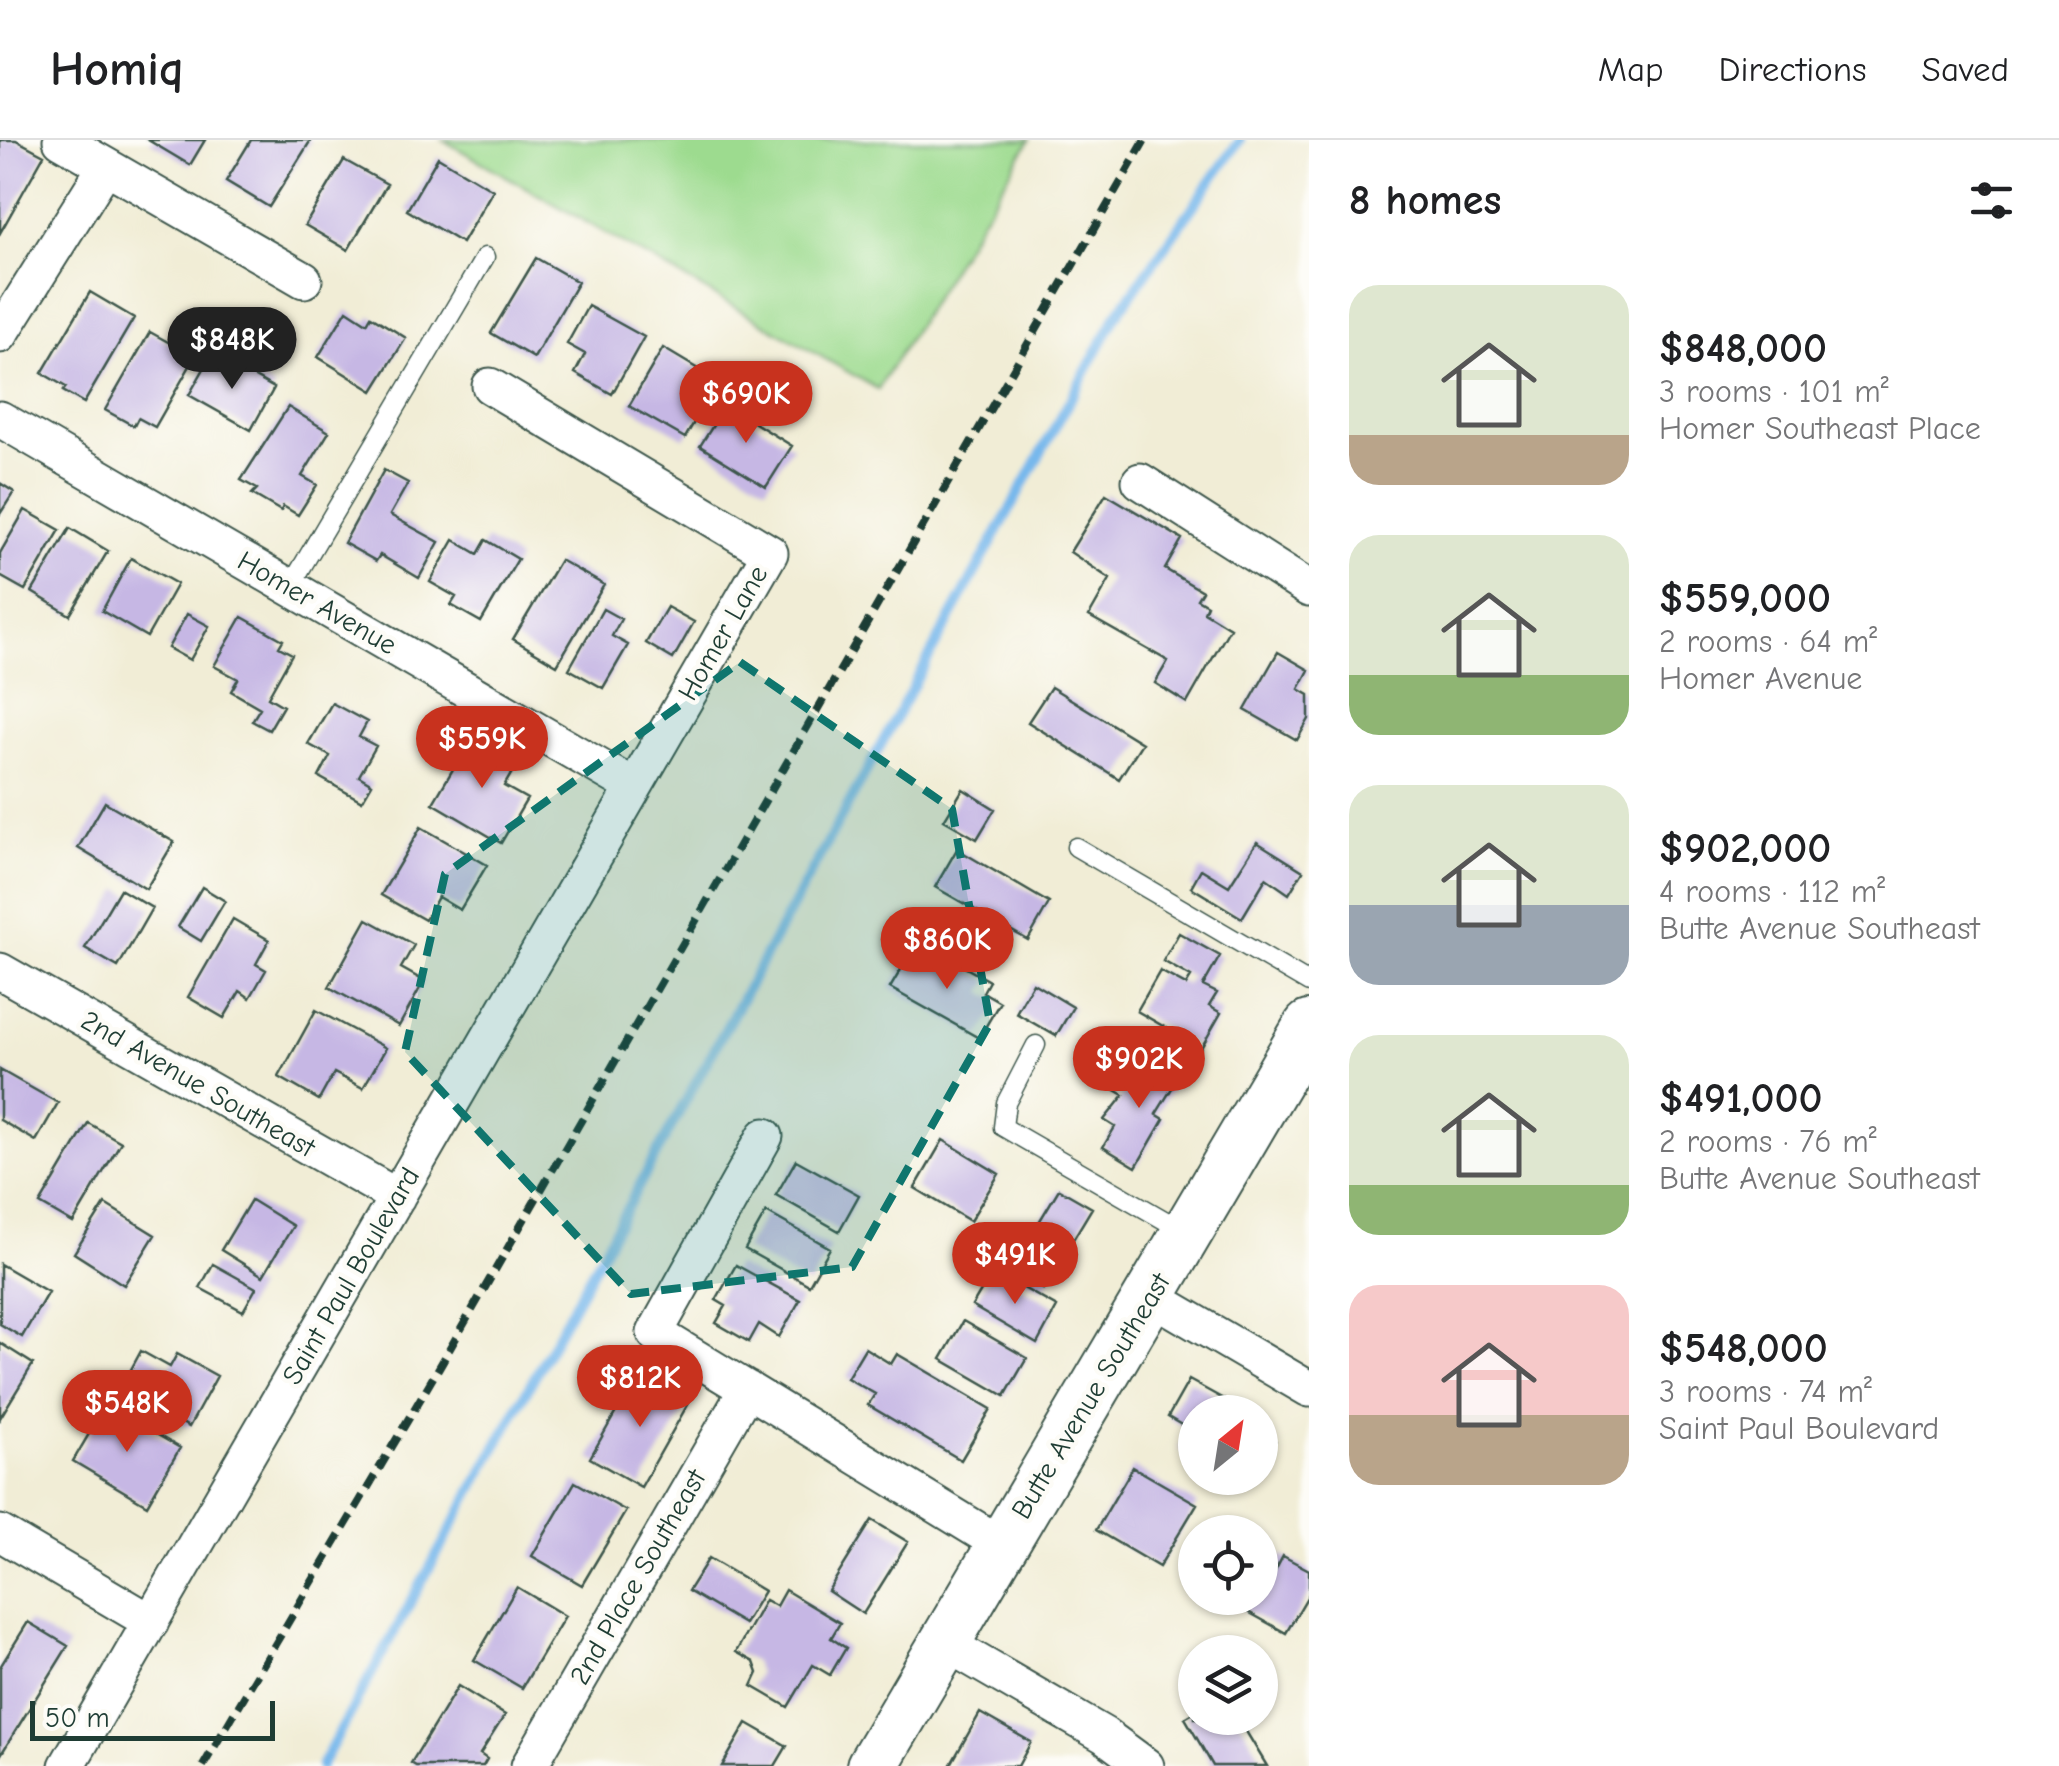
<!DOCTYPE html>
<meta charset="utf-8">
<style>
:root{--surface:#fff;--page:#f2f2f2;--text:#202124;--muted:#757577;--line:#e0e0e0;--accent:#c8321e}
body{margin:0;font-family:"Comic Neue",sans-serif;background:var(--page);color:var(--text);height:100vh;display:flex;flex-direction:column;font-size:38px;white-space:nowrap}
*{box-sizing:border-box;margin:0}
p{font-size:32px;color:var(--muted)}
.icon{flex:none;width:55px;height:55px;fill:none;stroke:currentColor;stroke-width:2;stroke-linecap:round;stroke-linejoin:round}
.map{position:relative;flex:1;overflow:hidden}
.side{display:flex;flex-direction:column;background:var(--surface);width:750px}
.side>*{flex:none}
.needle{width:65px;rotate:30deg}
.controls{position:absolute;left:1178px;top:1255px;display:grid;gap:20px}
.controls a{display:grid;place-items:center;width:100px;height:100px;border-radius:50%;background:var(--surface);box-shadow:0 2px 8px #0004;font-size:50px}
.scale{position:absolute;left:30px;bottom:25px;width:245px;box-sizing:border-box;padding-left:10px;border:5px solid #1f3d34;border-top:0;font-size:28px;line-height:35px;white-space:nowrap;color:#1f3d34;-webkit-text-stroke:8px #fdfcf7;paint-order:stroke}
.price{position:absolute;translate:-50% -85px;padding:0 22px;border-radius:35px;background:var(--accent);color:#fff;font-size:32px;line-height:65px;filter:drop-shadow(0 2px 5px #0008)}
.price::after{content:'';position:absolute;left:50%;top:60px;width:30px;height:22px;margin-left:-15px;background:inherit;clip-path:polygon(0 0,100% 0,50% 100%)}
.price.selected{background:#222;color:#fff}
ul{padding:0;list-style:none}
li{display:flex;align-items:center;gap:30px;height:250px;padding:0 40px}
li span{display:grid;place-items:center;flex:none;width:280px;height:200px;border-radius:30px;color:#555}
li>.icon{margin-inline-start:auto}
span .icon{width:120px;height:120px;fill:#fffc;stroke-width:1}
li b{font-size:42px}
h2{display:flex;justify-content:space-between;align-items:center;height:120px;padding:0 40px;font-size:42px}
header{display:flex;align-items:center;gap:60px;box-sizing:border-box;height:140px;padding:0 50px;background:var(--surface);border-bottom:2px solid var(--line)}
header strong{font-size:48px}
nav{display:flex;gap:55px;margin-inline-start:auto;font-size:35px}
main{display:flex;flex:1;min-height:0}
.map>svg:first-child{display:block}
.green{fill:#9ddb8f;stroke:#5e8c62;stroke-width:2.5}
.lines{fill:none;stroke-linecap:round;stroke-linejoin:round}
.stream{stroke:#77b8ec;stroke-width:10}
.building{fill:#c6b7e4}
.lane-casing{stroke:#3e574c;stroke-width:21}
.street-casing{stroke:#3e574c;stroke-width:39}
.secondary-casing{stroke:#3e574c;stroke-width:54}
.lane{stroke:#fff;stroke-width:18}
.street{stroke:#fff;stroke-width:35}
.secondary{stroke:#fff;stroke-width:50}
.rail{stroke:#1f3d34;stroke-width:8;stroke-dasharray:15 8;stroke-linecap:butt}
.marked{fill:#0f766e;fill-opacity:0.2;stroke:#0f766e;stroke-width:8;stroke-dasharray:20 12;stroke-linejoin:round}
.labels{text-anchor:middle;dominant-baseline:central;stroke-width:9;stroke-linejoin:round;paint-order:stroke}
.street-label{font-size:28px;fill:#1f3d34;stroke:#fdfcf7}
</style>
<header>
<strong>Homiq</strong>
<nav><a>Map</a><a>Directions</a><a>Saved</a></nav>
</header>
<main>
<div class="map">
<svg width="1309" height="1626" viewBox="0 0 1309 1626">
<rect width="100%" height="100%" fill="#fdfcf7"/>
<filter id="ink" filterUnits="userSpaceOnUse"><feTurbulence type="fractalNoise" baseFrequency=".01" numOctaves="2"/><feDisplacementMap in="SourceGraphic" scale="20" xChannelSelector="R" yChannelSelector="G"/><feConvolveMatrix kernelMatrix="1 2 1 2 8 2 1 2 1" color-interpolation-filters="sRGB"/></filter>
<filter id="wash" filterUnits="userSpaceOnUse"><feTurbulence type="fractalNoise" baseFrequency=".0048" numOctaves="4" result="noise"/><feDisplacementMap in="SourceGraphic" scale="40" xChannelSelector="R" yChannelSelector="G"/><feGaussianBlur stdDeviation="2.25" result="paint"/><feColorMatrix in="noise" values="0 0 0 0 0 0 0 0 0 0 0 0 0 0 0 0 0 1.4 0 .05"/><feComposite in="paint" operator="in"/></filter>
<g filter="url(#wash)">
<rect width="100%" height="100%" fill="#f1edd6"/>
<!-- green -->
<path class="green" d="M443,0H1030L878,249Z"/>
<g class="lines">
<!-- stream -->
<path class="stream" d="M321,1626L1116,176L1240,0"/>
</g>
<g id="blocks">
<!-- building -->
<path class="building" d="M0,0H16L44,15L0,93Z
M148,0H205L190,25Z
M251,0H311L269,67L226,41Z
M438,17L493,50L462,103L407,70Z
M344,20L387,44L348,110L305,85Z
M536,118L578,142L534,218L491,193Z
M90,152L134,178L84,263L63,251L66,247L42,233Z
M588,166L644,197L612,254L575,233L585,214L567,204Z
M347,170L367,183L371,176L406,198L373,251L318,217Z
M150,192L195,217L155,287L138,278L134,286L105,270Z
M663,208L718,241L685,298L629,266Z
M213,213L274,248L251,290L189,255Z
M726,265L792,306L766,347L700,306Z
M288,267L329,292L302,336L317,345L298,375L283,366L281,371L252,354L257,349L241,340Z
M384,330L408,343L390,375L439,402L419,438L380,415L376,421L344,403Z
M0,343L14,352L0,374Z
M1106,354L1182,399L1165,429L1202,451L1197,459L1207,465L1204,472L1230,488L1187,563L1155,543L1168,521L1089,476L1110,439L1070,412Z
M25,370L60,390L25,450L0,436V413Z
M70,388L108,411L70,475L32,452Z
M454,400L478,414L486,400L518,419L481,482L451,465L456,457L430,442Z
M131,418L177,444L147,497L102,471Z
M560,420L604,445L557,525L513,499Z
M667,467L694,482L673,519L646,503Z
M603,469L621,479L612,496L628,505L603,548L569,529Z
M187,474L209,486L190,520L168,508Z
M242,477L283,500L279,507L292,514L268,557L283,566L269,590L252,581L260,568L231,551L238,539L214,526Z
M1278,512L1309,530L1299,549L1309,555V579L1297,600L1245,570Z
M1051,547L1142,603L1119,639L1028,582Z
M332,563L367,582L359,597L376,606L359,636L372,644L362,661L319,637L330,616L308,604Z
M472,597L517,624L504,646L527,659L501,703L433,663Z
M963,649L995,669L977,699L944,680Z
M105,662L174,702L146,749L78,708Z
M421,687L487,725L460,770L438,757L425,780L381,755Z
M1257,702L1303,731L1289,754L1266,738L1242,778L1191,747L1201,729L1229,746Z
M957,709L1049,763L1028,800L935,747Z
M202,747L225,761L201,801L178,787Z
M120,749L152,768L118,827L85,808Z
M233,779L269,800L256,824L266,830L250,858L240,851L224,878L188,857Z
M367,779L414,805L401,828L424,841L399,886L329,847Z
M1179,793L1220,816L1203,846L1217,853L1209,866L1221,873L1201,908L1137,871L1160,831L1186,845L1191,837L1163,821Z
M912,811L945,829L950,819L989,841L983,852L1000,862L979,898L890,848Z
M1033,843L1073,867L1056,896L1016,873Z
M316,870L386,908L363,948L334,933L319,960L279,937Z
M1146,917L1179,937L1156,974L1164,979L1136,1027L1103,1007L1115,987L1104,980L1124,955L1114,949L1125,931L1134,937Z
M0,930L58,963L36,1001L0,980Z
M88,983L121,1002L73,1083L40,1064Z
M943,1000L999,1034L970,1081L915,1048Z
M796,1020L859,1055L839,1091L776,1055Z
M1059,1049L1092,1068L1043,1149L1010,1130Z
M251,1060L293,1086L263,1136L221,1110Z
M105,1064L155,1095L124,1145L74,1113Z
M766,1072L830,1108L809,1145L745,1109Z
M0,1124L48,1152L22,1197L0,1184Z
M213,1124L256,1148L243,1171L200,1148Z
M736,1125L800,1160L779,1197L759,1184L749,1202L716,1183L726,1166L716,1160Z
M993,1131L1057,1167L1037,1204L972,1166Z
M963,1181L1027,1218L1005,1256L941,1219Z
M0,1203L33,1224L0,1278Z
M865,1208L891,1224L897,1214L991,1269L961,1320L868,1265L875,1254L847,1238Z
M141,1211L170,1227L177,1214L217,1236L189,1287L121,1248Z
M638,1233L689,1262L641,1347L590,1318Z
M1189,1240L1247,1272H1195V1318L1179,1309L1190,1290L1168,1277Z
M106,1265L180,1308L147,1365L73,1321Z
M1260,1293L1275,1301L1260,1327Z
M1133,1327L1197,1364L1159,1427L1096,1390Z
M575,1342L626,1371L582,1445L532,1416Z
M872,1380L908,1402L863,1474L828,1451Z
M1283,1416L1309,1430V1454L1286,1493L1223,1458H1260V1428L1273,1435Z
M709,1418L764,1451L744,1484L688,1451Z
M517,1447L565,1476L522,1548L474,1520Z
M785,1450L840,1483L831,1498L846,1508L830,1535L813,1525L788,1567L752,1546L758,1533L754,1522L736,1512L765,1460L776,1466Z
M28,1482L68,1506L0,1616V1527Z
M458,1546L505,1575L480,1614L487,1619L483,1626H416L411,1623Z
M1195,1572V1578H1238L1267,1626H1213L1185,1578Z
M980,1573L1031,1602L1018,1626H950Z
M747,1583L787,1606L775,1626H722Z"/>
</g>
</g>
<g filter="url(#ink)">
<use href="#blocks" fill-opacity="0" stroke="#3e574c" stroke-width="2.5"/>
<g class="lines">
<!-- lane casing -->
<g class="lane-casing">
<path id="lane" d="M290,447L485,117
M1076,707L1309,843
M1036,905L1006,963L1003,987L1185,1092"/>
</g>
<!-- street casing -->
<g class="street-casing">
<path id="street" d="M61,0L304,140
M0,195L106,26
M0,279L634,647
M1140,341L1309,449
M0,831L397,1057
M765,996L655,1193L1002,1405
M1152,1157L1309,1249
M0,1393L151,1482
M947,1504L1104,1595L1146,1626
M67,1626L770,413L490,246
M529,1626L747,1249"/>
</g>
<!-- secondary casing -->
<g class="secondary-casing">
<path id="secondary" d="M872,1626L1309,886"/>
</g>
<!-- lane -->
<use href="#lane" class="lane"/>
<!-- street -->
<use href="#street" class="street"/>
<!-- secondary -->
<use href="#secondary" class="secondary"/>
<!-- rail -->
<path class="rail" d="M203,1626L441,1224L1145,0"/>
</g>
</g>
<!-- marked area -->
<path class="marked" d="M740,522L952,669L990,883L852,1127L631,1154L405,912L445,734Z"/>
<g class="labels">
<!-- street labels -->
<g class="street-label">
<text transform="translate(317 463) rotate(30)">Homer Avenue</text>
<text transform="translate(723 493) rotate(-60)">Homer Lane</text>
<text transform="translate(198 944) rotate(30)">2nd Avenue Southeast</text>
<text transform="translate(351 1136) rotate(-60)">Saint Paul Boulevard</text>
<text transform="translate(1091 1256) rotate(-59)">Butte Avenue Southeast</text>
<text transform="translate(638 1437) rotate(-60)">2nd Place Southeast</text>
</g>
</g>
</svg>
<div class="controls">
<a><svg class="needle" viewBox="-14 -14 28 28"><path d="M0-13l5 13h-10z" fill="#e53935"/><path d="M0 13l5-13h-10z" fill="#757577"/></svg></a>
<a><svg class="icon" aria-label="locate" viewBox="0 0 24 24"><circle cx="12" cy="12" r="6"/><path d="M12 2v4M12 18v4M2 12h4M18 12h4"/></svg></a>
<a><svg class="icon" aria-label="layers" viewBox="0 0 24 24"><path d="M12 4l9 5-9 5-9-5zM3 14l9 5 9-5"/></svg></a>
</div>
<div class="scale">50 m</div>
<b class="price selected" style="left:232px;top:252px">$848K</b>
<b class="price" style="left:746px;top:306px">$690K</b>
<b class="price" style="left:482px;top:651px">$559K</b>
<b class="price" style="left:947px;top:852px">$860K</b>
<b class="price" style="left:1139px;top:971px">$902K</b>
<b class="price" style="left:1015px;top:1167px">$491K</b>
<b class="price" style="left:640px;top:1290px">$812K</b>
<b class="price" style="left:127px;top:1315px">$548K</b>
</div>
<section class="side">
<h2>8 homes<svg class="icon" aria-label="filters" viewBox="0 0 24 24"><path d="M4 7h16M4 17h16"/><circle cx="9" cy="7" r="2"/><circle cx="15" cy="17" r="2"/></svg></h2>
<ul>
<li><span style="background:linear-gradient(#dfe7d0 75%,#b9a48a 0)"><svg class="icon" aria-label="home" viewBox="0 0 24 24"><path d="M3 11l9-7 9 7M6 9v11h12V9"/></svg></span><div><b>$848,000</b><p>3 rooms · 101 m²</p><p>Homer Southeast Place</p></div></li>
<li><span style="background:linear-gradient(#dfe7d0 70%,#8fb573 0)"><svg class="icon" aria-label="home" viewBox="0 0 24 24"><path d="M3 11l9-7 9 7M6 9v11h12V9"/></svg></span><div><b>$559,000</b><p>2 rooms · 64 m²</p><p>Homer Avenue</p></div></li>
<li><span style="background:linear-gradient(#dfe7d0 60%,#9aa5b1 0)"><svg class="icon" aria-label="home" viewBox="0 0 24 24"><path d="M3 11l9-7 9 7M6 9v11h12V9"/></svg></span><div><b>$902,000</b><p>4 rooms · 112 m²</p><p>Butte Avenue Southeast</p></div></li>
<li><span style="background:linear-gradient(#dfe7d0 75%,#8fb573 0)"><svg class="icon" aria-label="home" viewBox="0 0 24 24"><path d="M3 11l9-7 9 7M6 9v11h12V9"/></svg></span><div><b>$491,000</b><p>2 rooms · 76 m²</p><p>Butte Avenue Southeast</p></div></li>
<li><span style="background:linear-gradient(#f6c9c9 65%,#b9a48a 0)"><svg class="icon" aria-label="home" viewBox="0 0 24 24"><path d="M3 11l9-7 9 7M6 9v11h12V9"/></svg></span><div><b>$548,000</b><p>3 rooms · 74 m²</p><p>Saint Paul Boulevard</p></div></li>
</ul>
</section>
</main>
